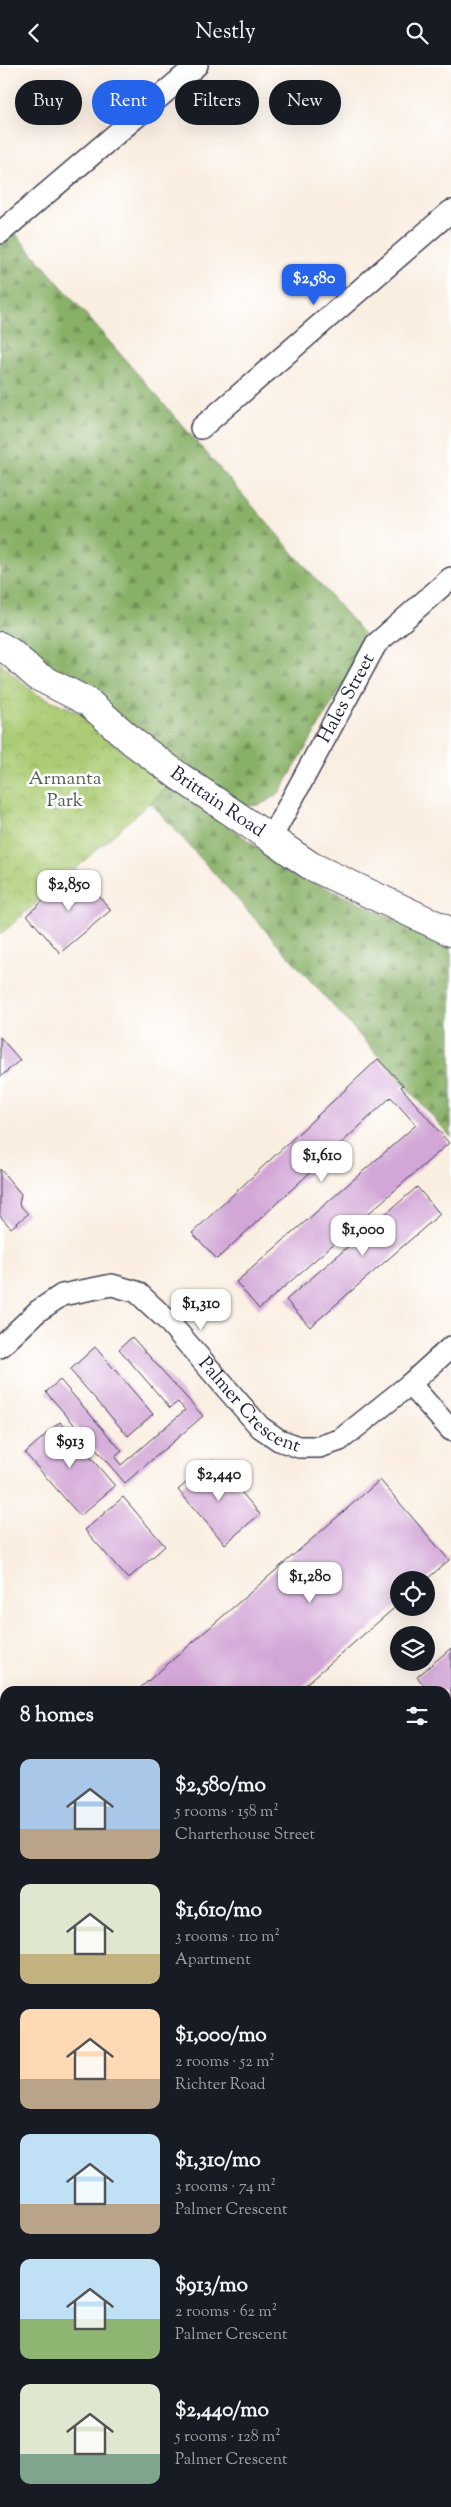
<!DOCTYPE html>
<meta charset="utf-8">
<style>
:root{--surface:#171b24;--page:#242831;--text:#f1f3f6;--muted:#9ea1a6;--accent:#2563eb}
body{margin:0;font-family:"Sorts Mill Goudy",serif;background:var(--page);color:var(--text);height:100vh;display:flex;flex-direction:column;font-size:19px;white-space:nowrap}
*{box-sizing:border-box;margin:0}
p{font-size:16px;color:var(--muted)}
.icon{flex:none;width:28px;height:28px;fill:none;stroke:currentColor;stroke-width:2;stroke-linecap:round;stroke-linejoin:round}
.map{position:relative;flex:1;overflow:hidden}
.details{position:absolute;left:0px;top:1621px;width:451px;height:821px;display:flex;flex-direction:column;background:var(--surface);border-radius:15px 15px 0 0;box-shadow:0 5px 20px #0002}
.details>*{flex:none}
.top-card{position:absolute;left:15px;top:15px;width:421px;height:45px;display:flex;gap:10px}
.tools{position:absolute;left:390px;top:1506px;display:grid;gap:10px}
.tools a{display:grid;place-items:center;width:45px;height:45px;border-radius:50%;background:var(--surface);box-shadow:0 5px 20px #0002;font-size:25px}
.price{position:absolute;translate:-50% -42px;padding:0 11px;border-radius:10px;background:#fff;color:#222;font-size:16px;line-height:32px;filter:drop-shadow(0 1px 2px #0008)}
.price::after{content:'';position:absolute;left:50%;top:30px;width:15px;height:11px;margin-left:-8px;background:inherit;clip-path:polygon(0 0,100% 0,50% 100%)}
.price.selected{background:var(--accent);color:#fff}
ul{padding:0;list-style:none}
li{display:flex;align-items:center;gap:15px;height:125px;padding:0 20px}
li span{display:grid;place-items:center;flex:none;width:140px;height:100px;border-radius:10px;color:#555}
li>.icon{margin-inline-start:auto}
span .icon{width:60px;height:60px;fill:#fffc;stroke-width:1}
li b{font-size:21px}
h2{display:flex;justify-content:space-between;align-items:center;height:60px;padding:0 20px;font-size:21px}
.chip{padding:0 18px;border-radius:22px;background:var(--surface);box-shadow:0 5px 20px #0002;font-size:18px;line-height:45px}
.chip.selected{background:var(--accent);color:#fff}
header{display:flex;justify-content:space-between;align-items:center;height:65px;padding:0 20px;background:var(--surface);font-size:22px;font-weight:600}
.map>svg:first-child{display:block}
.forest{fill:url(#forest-firs);stroke:#556950}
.park{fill:url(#park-crowns);stroke:#667758}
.building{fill:#d2a6d6}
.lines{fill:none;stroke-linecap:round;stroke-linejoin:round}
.minor-casing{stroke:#424154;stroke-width:24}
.secondary-casing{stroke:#424154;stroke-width:30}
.trunk-casing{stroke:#424154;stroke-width:30}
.minor{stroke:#fff;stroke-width:21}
.secondary{stroke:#fff;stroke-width:28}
.trunk{stroke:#fff;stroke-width:28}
.labels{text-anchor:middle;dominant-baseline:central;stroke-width:5;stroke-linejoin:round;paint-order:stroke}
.street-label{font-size:19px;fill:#22223b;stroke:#fff}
.park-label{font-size:19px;fill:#525e4f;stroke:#fff}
</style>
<header><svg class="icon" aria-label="back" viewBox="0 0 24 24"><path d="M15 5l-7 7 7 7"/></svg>Nestly<svg class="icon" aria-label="search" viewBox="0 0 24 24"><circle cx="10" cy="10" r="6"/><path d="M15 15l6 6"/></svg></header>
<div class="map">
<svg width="451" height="2442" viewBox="0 0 451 2442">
<defs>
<pattern id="forest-firs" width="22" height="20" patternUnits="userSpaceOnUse" patternTransform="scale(1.25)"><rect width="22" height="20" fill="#88b066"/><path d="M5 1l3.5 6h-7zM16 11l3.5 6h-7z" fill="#6f8f55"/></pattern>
<pattern id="park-crowns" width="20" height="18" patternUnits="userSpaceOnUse" patternTransform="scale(1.25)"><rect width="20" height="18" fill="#abcc75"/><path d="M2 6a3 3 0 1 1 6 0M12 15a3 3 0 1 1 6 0" fill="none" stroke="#93af66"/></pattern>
</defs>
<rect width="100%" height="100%" fill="#fff"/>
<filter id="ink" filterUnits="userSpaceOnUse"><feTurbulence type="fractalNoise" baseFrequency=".02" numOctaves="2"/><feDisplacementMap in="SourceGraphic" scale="10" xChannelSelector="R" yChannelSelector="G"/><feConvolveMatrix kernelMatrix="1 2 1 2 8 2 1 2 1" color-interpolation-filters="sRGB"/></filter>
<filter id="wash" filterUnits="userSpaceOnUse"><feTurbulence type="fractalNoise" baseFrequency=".0096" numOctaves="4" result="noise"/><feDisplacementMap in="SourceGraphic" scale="20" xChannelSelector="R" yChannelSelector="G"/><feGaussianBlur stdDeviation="1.12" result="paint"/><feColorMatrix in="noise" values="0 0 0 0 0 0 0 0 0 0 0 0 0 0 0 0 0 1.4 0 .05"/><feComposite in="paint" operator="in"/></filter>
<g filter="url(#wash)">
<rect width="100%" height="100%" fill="#faeee1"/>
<!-- forest -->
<path class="forest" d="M15,168L369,575L280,727C261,742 255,743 231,738L42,601L24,582L0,567V180Z
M172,718L261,785L309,815L451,879V1072L150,737Z
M451,2356V2442H322L330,2438H446V2359Z"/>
<!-- park -->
<path class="park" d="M0,598L36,629L82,649L109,676L172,718L0,870Z"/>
<g id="blocks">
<!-- building -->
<path class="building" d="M77,806L111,845L60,888L27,850Z
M0,972L20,995L0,1012Z
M378,994L403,1020L401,1022L449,1078L259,1244L236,1217L416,1060L391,1032L217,1194L192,1168Z
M0,1104L21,1129L19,1139L28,1149L11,1163L0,1151Z
M417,1122L440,1149L310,1262L286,1235Z
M132,1272L203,1351L125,1418L46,1327L60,1315L122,1386L115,1392L121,1400L185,1345L178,1337L170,1343L119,1284Z
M95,1282L153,1349L128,1371L70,1305Z
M60,1357L115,1421L80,1451L25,1388Z
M213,1394L260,1449L225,1479L178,1425Z
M380,1415L449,1495L426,1515H399V1539L298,1626H142L140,1623Z
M123,1432L165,1481L128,1514L85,1465Z
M451,1583V1651L446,1646V1626H429L417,1612Z
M3,1877L5,1879V1986L0,1980V1879Z
M446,2080L451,2086V2122L446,2126Z
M5,2082V2111L0,2106V2086Z
M0,2179L5,2184V2250L0,2254Z"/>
</g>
</g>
<g filter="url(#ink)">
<use href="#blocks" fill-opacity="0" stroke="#424154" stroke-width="1"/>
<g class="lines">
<!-- minor casing -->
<g class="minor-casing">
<g id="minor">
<path d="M0,168L197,0"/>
<path d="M201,363L451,146"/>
<path id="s1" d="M270,775L376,579L451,513"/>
<path id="s2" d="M0,1282L38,1246L62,1230L112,1220L137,1227L167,1255L260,1362L279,1375L299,1382H319L340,1375L410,1319L451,1282"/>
<path d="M410,1319L451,1365"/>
<path d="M446,1794L451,1790"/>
</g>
</g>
<!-- secondary casing -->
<g class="secondary-casing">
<g id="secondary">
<path id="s3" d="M0,581L10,587L37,611L88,637L133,677L180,712L311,801L451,867"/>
</g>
</g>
<!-- trunk casing -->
<g class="trunk-casing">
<path id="trunk" d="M446,2280L451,2276
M446,2338L451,2334
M150,2442L161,2438
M284,2442L292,2438"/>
</g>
<!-- minor -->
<use href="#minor" class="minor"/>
<!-- secondary -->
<use href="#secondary" class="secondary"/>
<!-- trunk -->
<use href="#trunk" class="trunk"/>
</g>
</g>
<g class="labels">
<!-- street labels -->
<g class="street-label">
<text stroke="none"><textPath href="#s1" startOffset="161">Hales Street</textPath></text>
<text stroke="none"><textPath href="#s3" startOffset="269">Brittain Road</textPath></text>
<text stroke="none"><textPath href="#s2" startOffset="319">Palmer Crescent</textPath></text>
</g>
<!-- park labels -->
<g class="park-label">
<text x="65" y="714">Armanta<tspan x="65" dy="22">Park</tspan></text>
</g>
</g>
</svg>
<div class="tools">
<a><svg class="icon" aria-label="locate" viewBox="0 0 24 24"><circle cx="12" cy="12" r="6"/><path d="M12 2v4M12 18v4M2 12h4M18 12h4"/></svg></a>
<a><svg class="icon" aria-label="layers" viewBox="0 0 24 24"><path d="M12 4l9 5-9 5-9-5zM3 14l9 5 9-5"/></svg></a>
</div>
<b class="price selected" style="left:314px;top:241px">$2,580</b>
<b class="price" style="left:69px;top:847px">$2,850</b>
<b class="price" style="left:322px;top:1118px">$1,610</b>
<b class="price" style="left:363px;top:1192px">$1,000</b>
<b class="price" style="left:201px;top:1266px">$1,310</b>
<b class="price" style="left:70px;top:1404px">$913</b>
<b class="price" style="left:219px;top:1437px">$2,440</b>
<b class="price" style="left:310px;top:1539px">$1,280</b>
<div class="top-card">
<a class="chip">Buy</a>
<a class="chip selected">Rent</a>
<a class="chip">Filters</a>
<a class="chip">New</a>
</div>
<section class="details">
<h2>8 homes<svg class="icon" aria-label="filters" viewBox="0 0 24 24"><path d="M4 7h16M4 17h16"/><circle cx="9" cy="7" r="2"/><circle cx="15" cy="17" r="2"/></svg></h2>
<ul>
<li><span style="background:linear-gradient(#a9c7e8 70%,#b9a48a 0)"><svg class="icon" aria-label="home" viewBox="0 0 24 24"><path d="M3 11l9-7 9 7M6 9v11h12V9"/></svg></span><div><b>$2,580/mo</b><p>5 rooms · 158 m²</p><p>Charterhouse Street</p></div></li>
<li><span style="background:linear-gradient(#dfe7d0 70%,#c2b280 0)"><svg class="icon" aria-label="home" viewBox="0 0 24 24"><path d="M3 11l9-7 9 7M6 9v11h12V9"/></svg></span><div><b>$1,610/mo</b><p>3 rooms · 110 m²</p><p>Apartment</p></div></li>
<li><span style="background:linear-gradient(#ffd9b3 70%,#b9a48a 0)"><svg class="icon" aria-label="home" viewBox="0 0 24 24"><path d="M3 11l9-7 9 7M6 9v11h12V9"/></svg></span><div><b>$1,000/mo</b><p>2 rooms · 52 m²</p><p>Richter Road</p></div></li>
<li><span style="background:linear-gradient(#bfe0f5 70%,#b9a48a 0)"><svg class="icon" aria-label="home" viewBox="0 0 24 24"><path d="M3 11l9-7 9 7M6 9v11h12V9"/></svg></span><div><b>$1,310/mo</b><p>3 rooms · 74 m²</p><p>Palmer Crescent</p></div></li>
<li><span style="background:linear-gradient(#bfe0f5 60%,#8fb573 0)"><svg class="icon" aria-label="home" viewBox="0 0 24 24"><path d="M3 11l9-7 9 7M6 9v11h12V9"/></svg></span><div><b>$913/mo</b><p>2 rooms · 62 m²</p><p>Palmer Crescent</p></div></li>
<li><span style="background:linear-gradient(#dfe7d0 70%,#7fa58c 0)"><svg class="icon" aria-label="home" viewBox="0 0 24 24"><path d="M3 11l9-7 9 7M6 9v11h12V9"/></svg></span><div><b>$2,440/mo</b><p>5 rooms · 128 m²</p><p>Palmer Crescent</p></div></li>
</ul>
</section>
</div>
